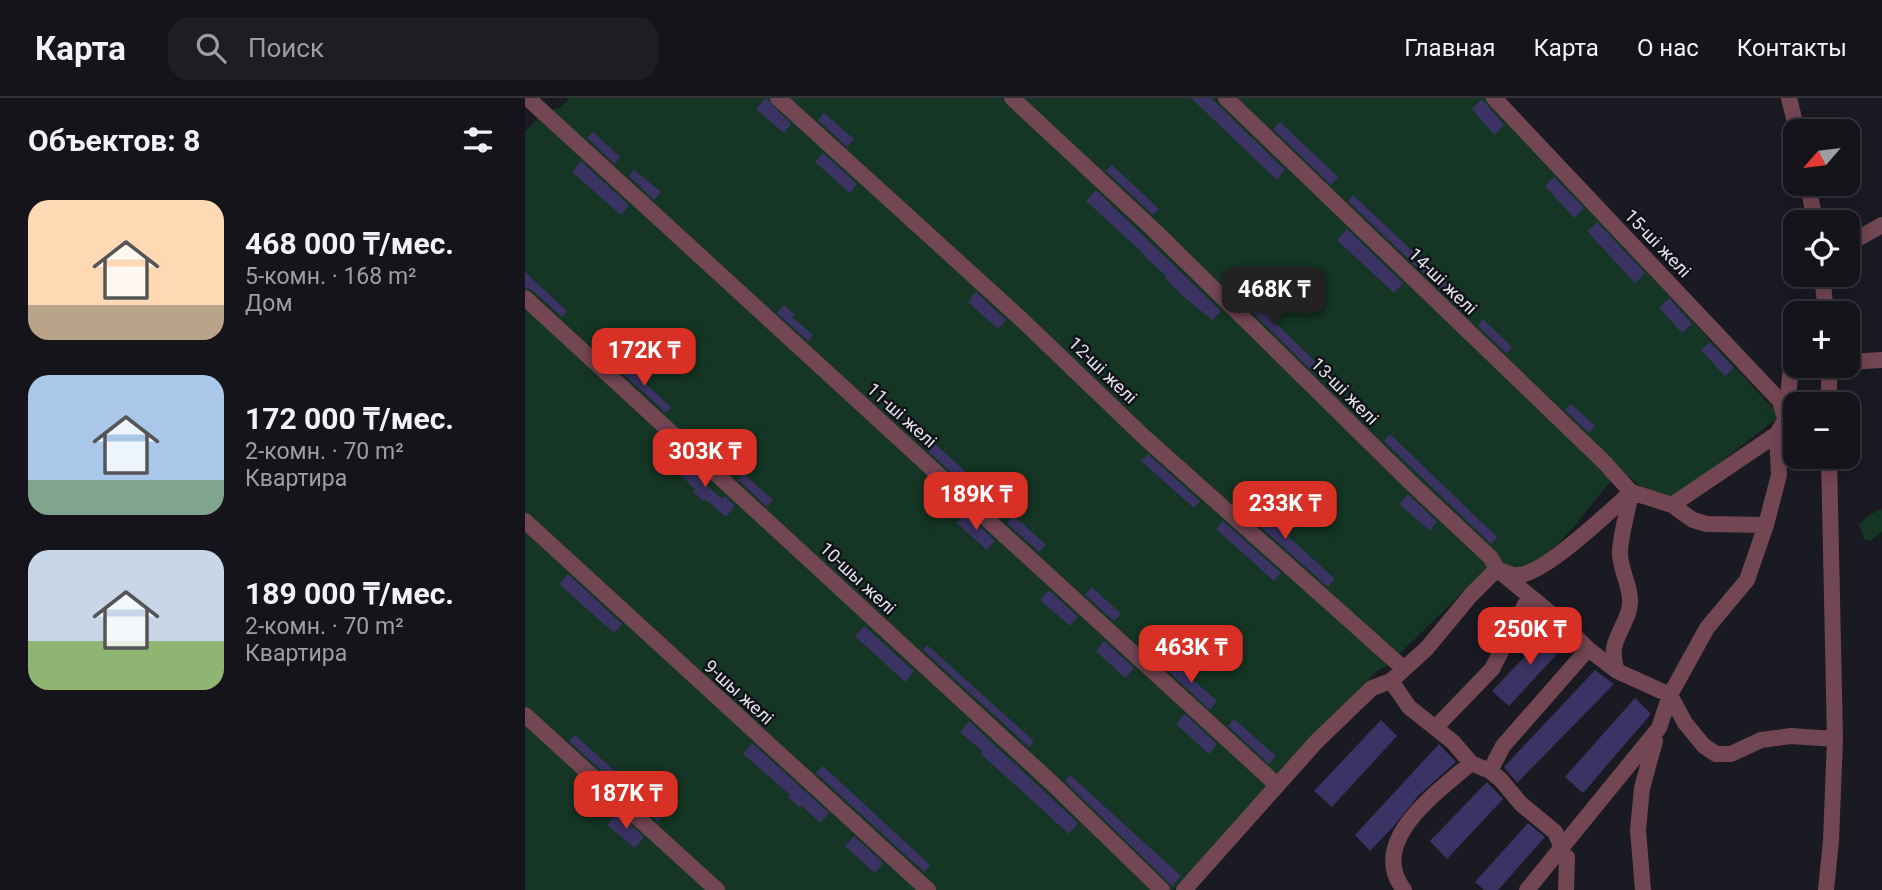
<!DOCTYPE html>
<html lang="ru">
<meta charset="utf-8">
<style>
:root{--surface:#14141a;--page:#1d1d23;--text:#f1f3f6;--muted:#9d9ea2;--line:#333339;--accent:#d93025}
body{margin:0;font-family:Roboto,sans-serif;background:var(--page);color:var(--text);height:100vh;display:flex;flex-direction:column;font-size:26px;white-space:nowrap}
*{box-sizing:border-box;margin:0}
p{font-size:23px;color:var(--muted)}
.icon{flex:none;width:38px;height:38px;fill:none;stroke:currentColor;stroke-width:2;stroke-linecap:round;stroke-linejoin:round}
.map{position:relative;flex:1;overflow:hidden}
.sheet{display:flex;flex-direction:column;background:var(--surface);width:525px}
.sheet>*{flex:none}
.needle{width:46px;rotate:242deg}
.fabs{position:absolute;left:1258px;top:21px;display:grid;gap:14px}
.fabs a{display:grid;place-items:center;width:77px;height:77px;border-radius:14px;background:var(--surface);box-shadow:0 4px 18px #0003,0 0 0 2px var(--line);font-size:35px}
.price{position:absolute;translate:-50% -60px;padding:0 16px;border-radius:14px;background:var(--accent);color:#fff;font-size:23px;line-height:46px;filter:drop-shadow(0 2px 4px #0008)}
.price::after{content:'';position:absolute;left:50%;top:42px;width:21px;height:16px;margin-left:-10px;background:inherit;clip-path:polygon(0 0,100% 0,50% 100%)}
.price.current{background:#222;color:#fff}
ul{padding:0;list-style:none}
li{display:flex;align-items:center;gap:21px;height:175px;padding:0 28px}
li span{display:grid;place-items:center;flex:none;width:196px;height:140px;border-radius:21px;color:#555}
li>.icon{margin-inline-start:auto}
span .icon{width:84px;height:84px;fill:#fffc;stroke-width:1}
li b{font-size:30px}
h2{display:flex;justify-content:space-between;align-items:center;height:84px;padding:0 28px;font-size:30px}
header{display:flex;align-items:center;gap:42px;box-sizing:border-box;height:98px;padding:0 35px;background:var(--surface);border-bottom:2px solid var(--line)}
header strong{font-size:33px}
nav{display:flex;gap:38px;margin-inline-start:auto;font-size:24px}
.search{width:490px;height:63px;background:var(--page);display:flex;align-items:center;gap:18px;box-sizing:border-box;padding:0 24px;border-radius:21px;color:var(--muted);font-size:26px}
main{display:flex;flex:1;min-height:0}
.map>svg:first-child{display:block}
.green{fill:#153624}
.building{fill:#3a3364}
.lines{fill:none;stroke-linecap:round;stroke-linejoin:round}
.minor{stroke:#734653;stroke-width:16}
.labels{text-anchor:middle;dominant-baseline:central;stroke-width:5;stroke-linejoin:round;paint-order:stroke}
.street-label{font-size:18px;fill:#e3e2e9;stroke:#11111a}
</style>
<header>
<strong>Карта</strong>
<div class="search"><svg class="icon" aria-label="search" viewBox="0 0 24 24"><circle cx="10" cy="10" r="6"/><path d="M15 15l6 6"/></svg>Поиск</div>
<nav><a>Главная</a><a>Карта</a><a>О нас</a><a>Контакты</a></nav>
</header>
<main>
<section class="sheet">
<h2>Объектов: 8<svg class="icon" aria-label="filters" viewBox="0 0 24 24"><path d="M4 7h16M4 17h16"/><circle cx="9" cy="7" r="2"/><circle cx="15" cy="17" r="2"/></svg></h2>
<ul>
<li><span style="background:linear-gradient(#ffd9b3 75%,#b9a48a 0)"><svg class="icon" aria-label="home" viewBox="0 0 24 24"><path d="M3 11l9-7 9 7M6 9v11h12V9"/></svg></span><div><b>468 000 ₸/мес.</b><p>5-комн. · 168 m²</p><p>Дом</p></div></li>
<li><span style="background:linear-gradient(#a9c7e8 75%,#7fa58c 0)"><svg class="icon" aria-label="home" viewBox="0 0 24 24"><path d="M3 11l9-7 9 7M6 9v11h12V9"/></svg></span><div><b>172 000 ₸/мес.</b><p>2-комн. · 70 m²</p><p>Квартира</p></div></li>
<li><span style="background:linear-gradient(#c9d6e8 65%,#8fb573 0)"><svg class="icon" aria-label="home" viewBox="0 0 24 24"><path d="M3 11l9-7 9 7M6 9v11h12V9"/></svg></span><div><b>189 000 ₸/мес.</b><p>2-комн. · 70 m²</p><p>Квартира</p></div></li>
</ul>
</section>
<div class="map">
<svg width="1357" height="792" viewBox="0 0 1357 792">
<rect width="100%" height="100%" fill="#1a1a23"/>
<!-- green -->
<path class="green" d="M45,0H963L1255,318L1153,397L1132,402L1096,372C1064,405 1038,455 994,471L971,462L862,568L853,572L648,792H0V34L18,14L35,10Z
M1357,411V434L1345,443L1339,441L1334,426L1344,417Z"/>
<!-- building -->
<path class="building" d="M241,0L266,26L259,35L231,11Z
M666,0H686L760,72L752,82Z
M957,1L979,27L969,37L947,11Z
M299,15L329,41L322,49L293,22Z
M755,24L813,79L806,87L748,31Z
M68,34L95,59L90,66L62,40Z
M298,55L332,86L325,95L290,64Z
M56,63L104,107L96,117L47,74Z
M587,67L634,111L628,117L581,73Z
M109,72L136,94L129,102L104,78Z
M1029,79L1059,110L1049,120L1020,88Z
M571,92L696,213L687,222L658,198L640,180L641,178L619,158L620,157L561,103Z
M828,97L930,193L924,200L823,103Z
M1072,124L1120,175L1110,185L1062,133Z
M822,131L878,185L869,195L812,142Z
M0,174L42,213L37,219L7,192L0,190Z
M706,182L795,268L789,275L701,188Z
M451,194L481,222L473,231L443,204Z
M1144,200L1167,226L1157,235L1134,210Z
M259,207L270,217L267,219L288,237L283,243L252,215Z
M958,221L987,249L982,256L953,228Z
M1185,244L1209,270L1200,278L1176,252Z
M98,265L146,309L141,315L93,271Z
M1046,306L1070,328L1064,335L1040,312Z
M865,336L972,439L966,446L859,343Z
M410,346L440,373L433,381L403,353Z
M623,356L675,403L669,410L616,363Z
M161,363L184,384L181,387L197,401L200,398L210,408L201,419L180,401L178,403L168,394L170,391L152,374Z
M218,375L248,402L242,409L213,382Z
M883,396L912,424L905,433L874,406Z
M720,399L810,481L803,489L712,408Z
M440,415L470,443L462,452L432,425Z
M488,417L521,447L514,454L482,425Z
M698,423L756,475L749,483L691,431Z
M43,476L97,526L89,535L34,486Z
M567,489L596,516L589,523L560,497Z
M524,492L553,519L545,528L515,502Z
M339,528L389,573L380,584L330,538Z
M1027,530L1042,545L984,608L967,593Z
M579,543L609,570L600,580L571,553Z
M402,547L509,643L504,649L398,552Z
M645,562L692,603L685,612L639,569Z
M1070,572L1089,586L992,685L979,669Z
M1110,600L1126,616L1058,695L1040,679Z
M660,616L692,646L684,656L651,626Z
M709,621L751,658L744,666L703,628Z
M856,622L872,638L807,709L789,693Z
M444,623L553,725L544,736L456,656L458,654L435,634Z
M50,637L138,717L133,724L44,643Z
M227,645L304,715L295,725L276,707L274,709L263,699L265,697L218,656Z
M914,646L931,664L893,698L868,729L845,753L830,737Z
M298,668L405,767L399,774L291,675Z
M545,677L656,778L647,788L540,683Z
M962,684L978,701L922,761L905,743Z
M92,715L119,739L110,750L82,727Z
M1003,725L1020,739L973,792H959L950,784Z
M329,738L358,765L350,775L320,748Z"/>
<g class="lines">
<!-- minor -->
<path class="minor" d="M253,0L496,221L618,338L878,570
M487,0L629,132L883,382L966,460L972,471L1036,524L1063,551L1092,573L1145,597L1160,625L1179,648L1191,656H1206L1236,642L1266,638L1310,641
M701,0L1080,365L1106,394C1103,413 1096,434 1095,453C1094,473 1109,491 1104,512C1097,536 1082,545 1092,573
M969,0L1255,303L1259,317
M1264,0L1272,33
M7,4L752,687
M1283,86L1290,124
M1323,146L1357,127
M1297,177L1301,215
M0,200L529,687L637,792
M1323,264L1357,262
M1303,306L1305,268
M1147,407L1168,422L1182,426L1241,427
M0,423L403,792
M866,583L884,609L928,644L946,665L965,673L976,682L996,706L1030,734L1037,750
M0,617L192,792
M911,629L967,571L1004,499
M965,673L978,648L1063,551
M659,792L791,644L847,590L866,583L902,550L946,497L972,471C978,473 987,478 993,477C1019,477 1085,413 1106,394L1147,407L1252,336L1260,322L1268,254H1270
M879,792C841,743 913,694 946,665
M1002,792L1134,630L1145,597L1182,530L1222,482L1241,427L1254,377L1252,336
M1041,792L1042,759
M1118,792L1113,732L1117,690L1130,643
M1301,792L1306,743L1310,641L1304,359"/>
</g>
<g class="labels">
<!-- street labels -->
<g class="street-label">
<text transform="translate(1133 145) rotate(46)">15-ші желі</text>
<text transform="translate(918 183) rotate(44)">14-ші желі</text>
<text transform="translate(578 272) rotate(44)">12-ші желі</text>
<text transform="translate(820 293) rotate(45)">13-ші желі</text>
<text transform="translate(377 317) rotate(42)">11-ші желі</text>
<text transform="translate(333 480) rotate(43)">10-шы желі</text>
<text transform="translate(214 594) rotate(42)">9-шы желі</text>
</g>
</g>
</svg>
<div class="fabs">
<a><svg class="needle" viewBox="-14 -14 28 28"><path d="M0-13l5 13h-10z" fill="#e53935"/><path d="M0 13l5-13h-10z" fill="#9d9ea2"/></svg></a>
<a><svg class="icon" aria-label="locate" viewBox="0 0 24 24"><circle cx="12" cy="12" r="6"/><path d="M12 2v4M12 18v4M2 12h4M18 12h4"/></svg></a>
<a>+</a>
<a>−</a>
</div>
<b class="price current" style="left:749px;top:229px">468K ₸</b>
<b class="price" style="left:119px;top:290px">172K ₸</b>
<b class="price" style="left:180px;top:391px">303K ₸</b>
<b class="price" style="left:451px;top:434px">189K ₸</b>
<b class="price" style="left:760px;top:443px">233K ₸</b>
<b class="price" style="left:1005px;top:569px">250K ₸</b>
<b class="price" style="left:666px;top:587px">463K ₸</b>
<b class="price" style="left:101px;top:733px">187K ₸</b>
</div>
</main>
